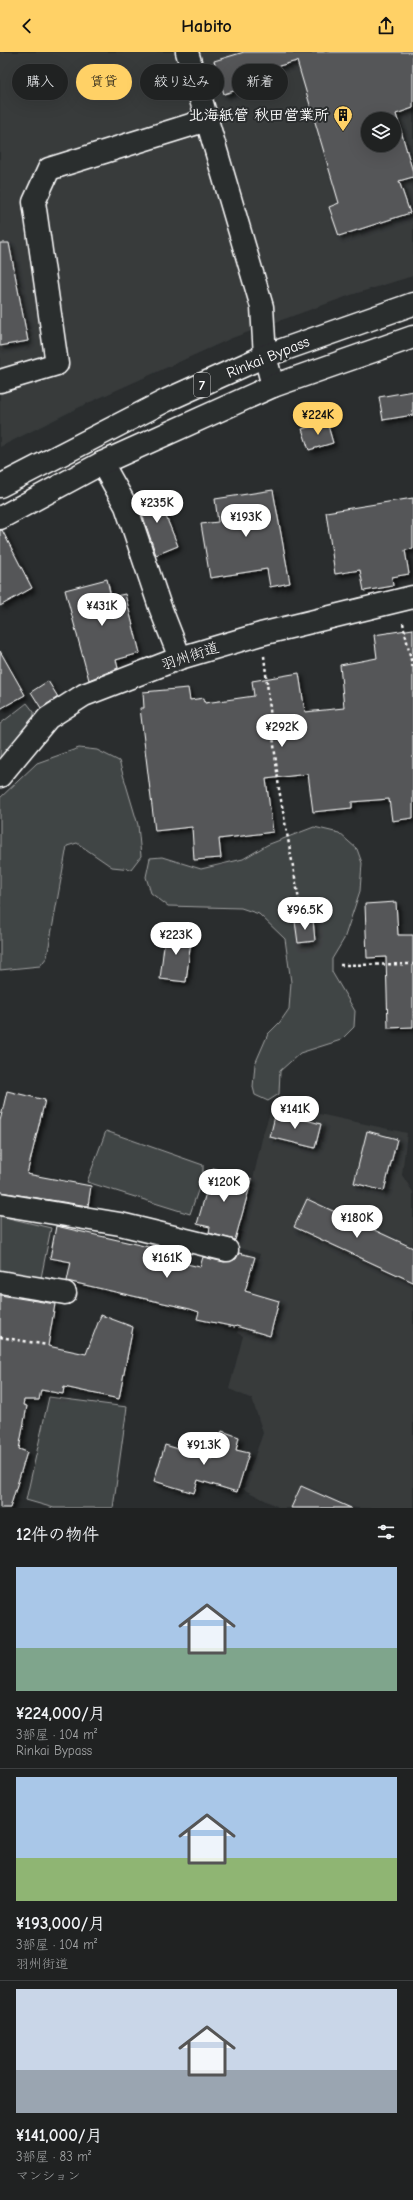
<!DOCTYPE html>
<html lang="ja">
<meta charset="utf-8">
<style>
:root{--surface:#202222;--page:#2d2f2f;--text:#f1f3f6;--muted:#a2a4a5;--line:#3d3f40;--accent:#ffd166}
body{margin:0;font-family:"Comic Neue","Klee One",sans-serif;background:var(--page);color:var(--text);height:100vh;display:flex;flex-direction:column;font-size:15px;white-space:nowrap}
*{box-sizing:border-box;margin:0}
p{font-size:13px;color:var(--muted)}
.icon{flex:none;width:22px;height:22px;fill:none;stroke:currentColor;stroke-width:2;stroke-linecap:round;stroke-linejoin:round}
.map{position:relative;height:1456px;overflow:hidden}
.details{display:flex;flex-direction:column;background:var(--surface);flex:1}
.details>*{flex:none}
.banner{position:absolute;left:12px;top:12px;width:389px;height:36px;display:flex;gap:8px}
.controls{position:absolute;left:361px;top:60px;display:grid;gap:8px}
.controls a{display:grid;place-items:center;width:40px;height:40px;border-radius:50%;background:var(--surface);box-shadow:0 4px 16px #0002,0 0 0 1px var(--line);font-size:20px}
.price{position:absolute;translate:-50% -34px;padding:0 9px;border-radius:14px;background:#fff;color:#222;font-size:13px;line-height:26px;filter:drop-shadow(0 1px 2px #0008)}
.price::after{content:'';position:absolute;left:50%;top:24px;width:12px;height:9px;margin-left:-6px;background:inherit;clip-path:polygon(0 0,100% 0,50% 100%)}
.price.on{background:var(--accent);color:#111}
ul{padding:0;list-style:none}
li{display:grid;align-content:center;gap:8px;height:212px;padding:0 16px}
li+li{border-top:1px solid var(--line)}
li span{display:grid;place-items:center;height:124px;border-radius:0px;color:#555}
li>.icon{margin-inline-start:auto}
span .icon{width:72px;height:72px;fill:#fffc;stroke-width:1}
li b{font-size:17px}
h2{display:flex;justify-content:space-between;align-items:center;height:48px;padding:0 16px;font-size:17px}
.pill{padding:0 14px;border-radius:18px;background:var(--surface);box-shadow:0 4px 16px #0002,0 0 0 1px var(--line);font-size:14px;line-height:36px}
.pill.on{background:var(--accent);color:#111}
header{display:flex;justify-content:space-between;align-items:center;height:52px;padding:0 16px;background:var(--accent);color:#111;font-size:18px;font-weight:800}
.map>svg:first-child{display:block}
.built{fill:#373a3b;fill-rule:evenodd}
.green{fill:#414445;stroke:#a0a2a2}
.building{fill:#555758;stroke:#fff;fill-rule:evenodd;filter:url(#shadow)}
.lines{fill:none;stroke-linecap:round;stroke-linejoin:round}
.minor-casing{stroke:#fff;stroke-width:25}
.highway-casing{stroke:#fff;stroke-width:25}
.path{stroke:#fff;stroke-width:2.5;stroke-dasharray:3 3;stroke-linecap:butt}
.minor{stroke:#2a2d2e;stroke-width:22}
.highway{stroke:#2a2d2e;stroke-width:22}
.labels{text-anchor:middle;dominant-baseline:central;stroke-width:4;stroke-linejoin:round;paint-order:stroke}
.shield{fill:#2a2d2e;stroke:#bfc0c0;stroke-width:1}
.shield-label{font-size:14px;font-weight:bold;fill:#fff}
.poi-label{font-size:15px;font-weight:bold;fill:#fff;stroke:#2a2d2e;text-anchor:end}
.street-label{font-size:15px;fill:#fff;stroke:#2a2d2e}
</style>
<header><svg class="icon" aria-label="back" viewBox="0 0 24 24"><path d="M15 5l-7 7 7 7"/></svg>Habito<svg class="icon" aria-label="share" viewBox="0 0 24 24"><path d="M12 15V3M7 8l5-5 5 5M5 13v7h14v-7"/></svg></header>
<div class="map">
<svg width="413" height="1456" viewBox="0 0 413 1456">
<defs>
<filter id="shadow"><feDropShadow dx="3.5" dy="3.5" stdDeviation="2" flood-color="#0009"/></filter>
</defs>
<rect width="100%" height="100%" fill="#2a2d2e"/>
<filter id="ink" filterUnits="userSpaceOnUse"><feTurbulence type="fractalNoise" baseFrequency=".025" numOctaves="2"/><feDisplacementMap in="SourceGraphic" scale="8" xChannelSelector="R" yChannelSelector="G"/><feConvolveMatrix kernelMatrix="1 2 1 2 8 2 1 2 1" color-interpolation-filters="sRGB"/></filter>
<g filter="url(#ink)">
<!-- built -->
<path class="built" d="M0,0H413V224L351,243L232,286L86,352L0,395ZM368,67H394V93H368Z
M273,1052L407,1081L402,1123L413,1140V1456H280L243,1437L263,1381L252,1347L229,1337L243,1284L237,1281L260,1202L238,1195L263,1082Z"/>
<!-- green -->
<path class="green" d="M27,651L34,660V669L0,712V672Z
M79,696L97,698L119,709L138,773L141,804L131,817L112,815L77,791L67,794L47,905L40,914L0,918V746L37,711Z
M314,775L339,781L357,797L362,811L360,839L344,887L332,907V920L355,959L354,975L341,988L300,1001L280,1019L279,1042L268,1049L255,1043L253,1035L255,1012L268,982L280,970L289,957L291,930L285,887L259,862L241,856L168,854L151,841L146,825L150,806L162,805L201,817L243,807L267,793Z
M106,1079L203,1113V1124L190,1162L87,1130Z
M0,1164L51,1176L40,1231L0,1224Z
M49,1345L127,1355L113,1456H54L26,1448Z"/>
<!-- building -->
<path class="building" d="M244,0H413V56L396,62L413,120V125L399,129L410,161L339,184L329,155L339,151L297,9L254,21L257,32L224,42L214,9ZM368,67H394V93H368Z
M0,191H9L28,289L0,294Z
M413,339V363L383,368L379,345Z
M327,370L333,391L309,398L302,377Z
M273,438L290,531L270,535L267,517L210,526L201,472L218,470L215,447Z
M156,440L178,494L156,503L137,447Z
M413,446V497L405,498L409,522L392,525L393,534L364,539L360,518L335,522L326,460Z
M0,478H2L32,536L0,554Z
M107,527L111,545L125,542L140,601L116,608L118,616L89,628L65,538Z
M413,577V766L392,769L389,747L352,750V756L313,760L308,722L266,727L273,780L219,787L221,806L194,808L192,775L155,779L140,656H144L143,640L188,636L190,648L204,646L205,651L254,644L252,629L299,621L305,660L344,656L340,613L377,606L374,583Z
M0,599L25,643L0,657Z
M48,629L58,645L41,656L31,640Z
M396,850L398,883H413V975L388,976L386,905L367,906L365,852Z
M313,867L315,889L298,891L295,869Z
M166,877L192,880L186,930L160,927Z
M7,1039L45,1048L27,1122L91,1134L88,1154L0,1140V1069Z
M276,1060L321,1072L315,1096L270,1085Z
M367,1079L397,1087L384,1139L354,1131Z
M213,1116L252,1127L235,1188L209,1181L210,1175L197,1172Z
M307,1147L413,1196V1230L294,1175Z
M56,1174L153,1196L151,1204L200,1215L203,1205L224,1210L236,1207L239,1201L255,1205L245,1239L279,1249L270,1284L236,1274L235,1275L197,1267L199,1260L190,1257L67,1229L71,1210L50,1206Z
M0,1243L55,1252L48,1294L86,1302L101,1263L133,1275L119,1347L64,1335L63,1342L41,1338L39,1348H24L23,1353L27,1354L19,1397L27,1400L10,1456H0Z
M222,1379L239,1385L236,1398L249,1401L237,1440L198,1428L194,1441L154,1429L165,1393L212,1407Z
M301,1434L351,1456H291Z"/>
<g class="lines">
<!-- minor casing -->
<g class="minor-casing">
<path id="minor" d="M187,0L262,255L265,304L273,334
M0,329L57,312L34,150L49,117L207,68
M102,411L126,454L160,555L180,606
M0,724L48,666L84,643L180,606L261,582L413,545
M0,1152L120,1172L227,1198
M0,1230L65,1241"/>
</g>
<!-- highway casing -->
<g class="highway-casing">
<path id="highway" d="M0,434L167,348L265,304L413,252
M0,466L102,411L273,334L413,285"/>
</g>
<!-- path -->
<path class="path" d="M403,571L413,617
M264,604L279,737L301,859
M340,913L413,912
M0,1285L47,1293"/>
<!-- minor -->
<use href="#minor" class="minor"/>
<!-- highway -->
<use href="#highway" class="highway"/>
</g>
</g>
<!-- icons -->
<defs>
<g id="building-pin" transform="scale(1)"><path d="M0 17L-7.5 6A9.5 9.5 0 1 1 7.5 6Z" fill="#ffd166" stroke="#2a2d2e"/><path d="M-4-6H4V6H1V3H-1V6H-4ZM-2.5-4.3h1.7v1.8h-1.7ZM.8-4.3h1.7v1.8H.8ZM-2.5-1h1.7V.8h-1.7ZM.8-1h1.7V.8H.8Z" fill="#111"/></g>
</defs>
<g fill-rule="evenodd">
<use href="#building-pin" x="343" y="63"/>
</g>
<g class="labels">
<!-- shield labels -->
<rect class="shield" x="194" y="321" width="16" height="24" rx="3"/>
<g class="shield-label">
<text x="202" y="333">7</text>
</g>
<!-- poi labels -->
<g class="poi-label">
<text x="329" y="63">北海紙管 秋田営業所</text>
</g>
<!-- street labels -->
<g class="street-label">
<text transform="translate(268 305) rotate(-22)">Rinkai Bypass</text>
<text transform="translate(190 604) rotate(-18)">羽州街道</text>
</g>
</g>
</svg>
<div class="controls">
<a><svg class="icon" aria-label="layers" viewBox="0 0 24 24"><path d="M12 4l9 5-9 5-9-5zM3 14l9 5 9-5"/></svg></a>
</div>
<b class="price on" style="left:318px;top:384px">¥224K</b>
<b class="price" style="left:157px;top:472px">¥235K</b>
<b class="price" style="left:246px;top:486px">¥193K</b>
<b class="price" style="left:102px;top:575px">¥431K</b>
<b class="price" style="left:282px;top:696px">¥292K</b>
<b class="price" style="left:305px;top:879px">¥96.5K</b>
<b class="price" style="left:176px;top:904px">¥223K</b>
<b class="price" style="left:295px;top:1078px">¥141K</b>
<b class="price" style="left:224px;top:1151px">¥120K</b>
<b class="price" style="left:357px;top:1187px">¥180K</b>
<b class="price" style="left:167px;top:1227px">¥161K</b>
<b class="price" style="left:204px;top:1414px">¥91.3K</b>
<div class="banner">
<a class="pill">購入</a>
<a class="pill on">賃貸</a>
<a class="pill">絞り込み</a>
<a class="pill">新着</a>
</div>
</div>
<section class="details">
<h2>12件の物件<svg class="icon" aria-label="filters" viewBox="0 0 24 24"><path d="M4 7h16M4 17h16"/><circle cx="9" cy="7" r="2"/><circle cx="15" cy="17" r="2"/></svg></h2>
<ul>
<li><span style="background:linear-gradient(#a9c7e8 65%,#7fa58c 0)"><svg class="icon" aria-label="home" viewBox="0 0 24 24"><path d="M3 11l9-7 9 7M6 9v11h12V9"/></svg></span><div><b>¥224,000/月</b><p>3部屋 · 104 m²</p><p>Rinkai Bypass</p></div></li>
<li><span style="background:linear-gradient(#a9c7e8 65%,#8fb573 0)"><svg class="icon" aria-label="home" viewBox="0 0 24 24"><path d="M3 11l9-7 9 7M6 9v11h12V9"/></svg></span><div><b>¥193,000/月</b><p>3部屋 · 104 m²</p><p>羽州街道</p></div></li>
<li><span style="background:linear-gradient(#c9d6e8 65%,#9aa5b1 0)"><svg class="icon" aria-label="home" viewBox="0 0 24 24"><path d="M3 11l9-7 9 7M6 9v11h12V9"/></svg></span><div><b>¥141,000/月</b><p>3部屋 · 83 m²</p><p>マンション</p></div></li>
</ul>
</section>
